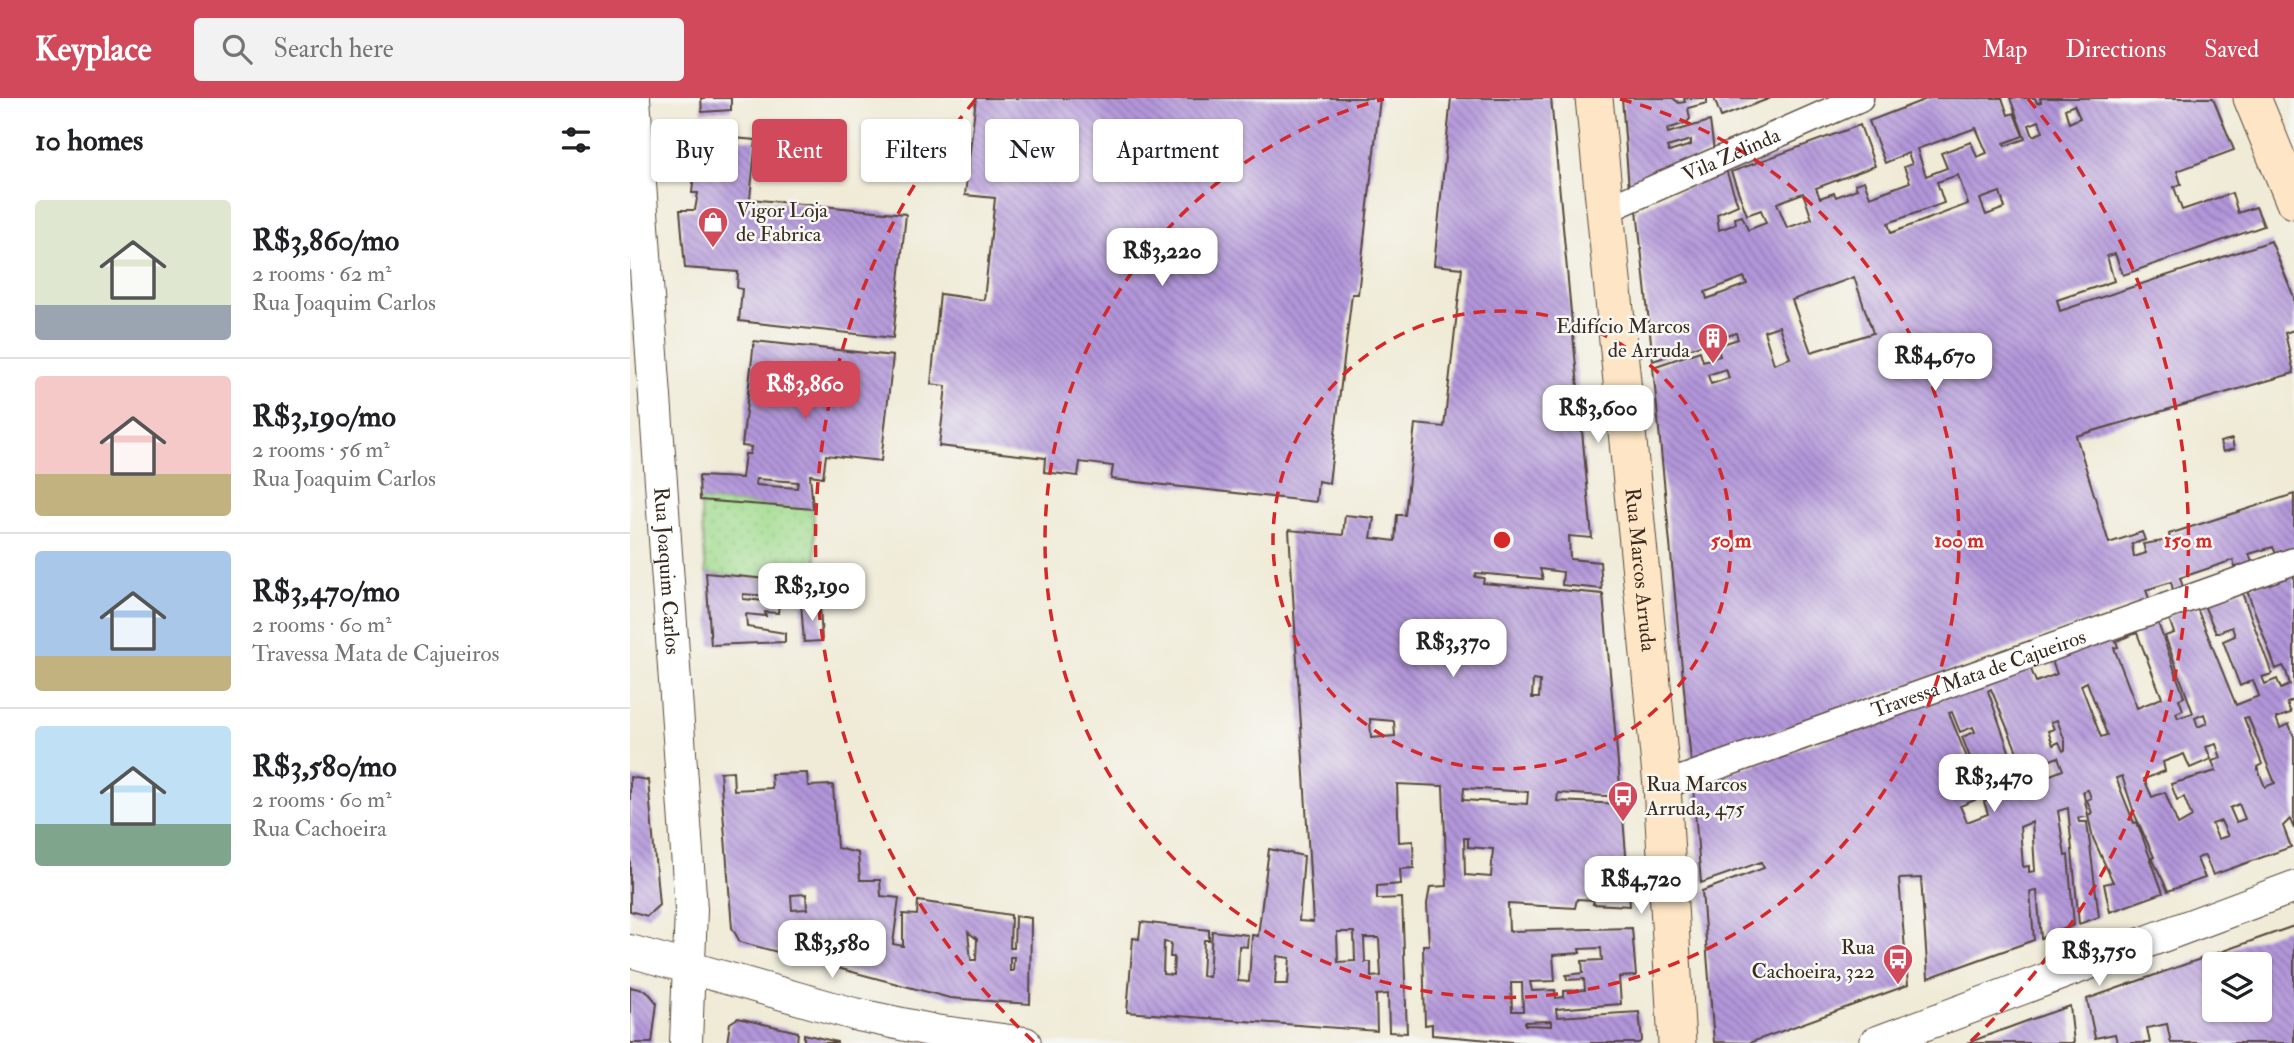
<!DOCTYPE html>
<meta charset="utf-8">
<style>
:root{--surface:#fff;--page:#f2f2f2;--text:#202124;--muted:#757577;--line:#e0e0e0;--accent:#d1495b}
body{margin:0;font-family:"IM FELL Double Pica",serif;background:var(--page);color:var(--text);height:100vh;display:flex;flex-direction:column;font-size:26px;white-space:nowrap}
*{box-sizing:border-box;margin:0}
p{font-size:23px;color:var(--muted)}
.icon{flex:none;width:38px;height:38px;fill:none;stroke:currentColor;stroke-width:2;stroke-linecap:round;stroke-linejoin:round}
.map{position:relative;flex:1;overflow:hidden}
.panel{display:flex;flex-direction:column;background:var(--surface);width:630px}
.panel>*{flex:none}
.banner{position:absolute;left:21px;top:21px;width:665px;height:63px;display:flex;gap:14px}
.tools{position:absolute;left:1572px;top:854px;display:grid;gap:14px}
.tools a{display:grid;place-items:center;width:70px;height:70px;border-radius:7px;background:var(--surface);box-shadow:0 2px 5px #0004;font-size:35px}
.price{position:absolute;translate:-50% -60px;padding:0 16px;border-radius:14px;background:#fff;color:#222;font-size:23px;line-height:46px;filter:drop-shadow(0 2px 4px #0008)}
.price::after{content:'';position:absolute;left:50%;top:42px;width:21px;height:16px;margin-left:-10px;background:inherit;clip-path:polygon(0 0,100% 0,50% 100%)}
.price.current{background:var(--accent);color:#fff}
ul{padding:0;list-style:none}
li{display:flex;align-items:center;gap:21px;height:175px;padding:0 35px}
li+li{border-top:2px solid var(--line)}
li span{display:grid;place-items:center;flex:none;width:196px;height:140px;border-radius:7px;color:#555}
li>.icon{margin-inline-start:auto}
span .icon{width:84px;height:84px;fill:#fffc;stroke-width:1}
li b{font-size:30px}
h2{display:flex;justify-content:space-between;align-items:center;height:84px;padding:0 35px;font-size:30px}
.pill{padding:0 24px;border-radius:7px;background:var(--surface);box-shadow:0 2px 5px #0004;font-size:24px;line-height:63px}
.pill.current{background:var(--accent);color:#fff}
header{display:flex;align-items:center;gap:42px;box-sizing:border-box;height:98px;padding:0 35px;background:var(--accent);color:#fff}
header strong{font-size:33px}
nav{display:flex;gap:38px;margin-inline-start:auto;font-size:24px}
.search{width:490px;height:63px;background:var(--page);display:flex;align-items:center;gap:18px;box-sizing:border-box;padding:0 24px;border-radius:7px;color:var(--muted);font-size:26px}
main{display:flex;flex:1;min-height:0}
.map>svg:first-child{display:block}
.park{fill:url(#park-dots);stroke:#6e8357;stroke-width:2}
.building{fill:url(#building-back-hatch);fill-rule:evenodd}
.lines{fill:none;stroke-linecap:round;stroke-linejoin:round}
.minor-casing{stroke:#56473a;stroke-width:29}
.tertiary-casing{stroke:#56473a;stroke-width:34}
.secondary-casing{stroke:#56473a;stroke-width:39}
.minor{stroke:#fff;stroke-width:26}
.tertiary{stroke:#fff;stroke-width:32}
.secondary{stroke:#fde5c5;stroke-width:37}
.ring{fill:none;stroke:#d62828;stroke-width:3.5;stroke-dasharray:12 9}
.labels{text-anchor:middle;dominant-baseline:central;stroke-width:5;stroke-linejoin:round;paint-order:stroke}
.street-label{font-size:21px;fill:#3b2a1e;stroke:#f6f6f2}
.poi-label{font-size:21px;fill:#3b2a1e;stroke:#f6f6f2;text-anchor:start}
.centre{fill:#d62828;stroke:#f6f6f2;stroke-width:3.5}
.ring-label{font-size:21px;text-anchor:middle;font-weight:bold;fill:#d62828;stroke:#f6f6f2;stroke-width:5;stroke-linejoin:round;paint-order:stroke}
</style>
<header>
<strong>Keyplace</strong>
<div class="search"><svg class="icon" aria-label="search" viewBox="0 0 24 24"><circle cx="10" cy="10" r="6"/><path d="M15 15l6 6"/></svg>Search here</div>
<nav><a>Map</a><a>Directions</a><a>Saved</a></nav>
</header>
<main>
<section class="panel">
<h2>10 homes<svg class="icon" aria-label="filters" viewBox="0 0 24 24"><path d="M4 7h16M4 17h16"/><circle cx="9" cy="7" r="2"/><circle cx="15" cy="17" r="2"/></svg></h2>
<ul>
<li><span style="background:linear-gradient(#dfe7d0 75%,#9aa5b1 0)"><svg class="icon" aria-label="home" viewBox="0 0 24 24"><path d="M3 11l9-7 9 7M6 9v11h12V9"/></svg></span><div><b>R$3,860/mo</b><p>2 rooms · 62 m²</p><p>Rua Joaquim Carlos</p></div></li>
<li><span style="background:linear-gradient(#f6c9c9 70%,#c2b280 0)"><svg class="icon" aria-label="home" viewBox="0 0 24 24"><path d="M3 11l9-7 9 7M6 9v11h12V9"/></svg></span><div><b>R$3,190/mo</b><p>2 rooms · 56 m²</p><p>Rua Joaquim Carlos</p></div></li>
<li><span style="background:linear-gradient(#a9c7e8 75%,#c2b280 0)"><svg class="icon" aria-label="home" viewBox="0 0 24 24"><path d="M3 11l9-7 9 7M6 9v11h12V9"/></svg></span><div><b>R$3,470/mo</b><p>2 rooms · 60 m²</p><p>Travessa Mata de Cajueiros</p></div></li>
<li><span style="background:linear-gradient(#bfe0f5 70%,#7fa58c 0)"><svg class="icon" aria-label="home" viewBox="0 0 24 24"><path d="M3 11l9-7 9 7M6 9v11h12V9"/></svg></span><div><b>R$3,580/mo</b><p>2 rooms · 60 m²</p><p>Rua Cachoeira</p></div></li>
</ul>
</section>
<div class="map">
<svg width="1664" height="945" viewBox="0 0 1664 945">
<defs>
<pattern id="park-dots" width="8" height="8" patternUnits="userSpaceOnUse" patternTransform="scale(1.75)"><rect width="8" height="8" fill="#a2dc90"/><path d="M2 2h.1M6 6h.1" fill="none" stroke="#8cbd7c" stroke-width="1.8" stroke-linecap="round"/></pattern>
<pattern id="building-back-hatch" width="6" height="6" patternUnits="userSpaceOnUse" patternTransform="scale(1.75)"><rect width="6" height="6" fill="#b296da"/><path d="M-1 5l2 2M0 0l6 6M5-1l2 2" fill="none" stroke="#927bb0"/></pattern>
</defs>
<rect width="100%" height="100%" fill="#f6f6f2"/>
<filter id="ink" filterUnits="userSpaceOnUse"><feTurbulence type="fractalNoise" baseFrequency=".0143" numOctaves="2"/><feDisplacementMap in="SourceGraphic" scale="14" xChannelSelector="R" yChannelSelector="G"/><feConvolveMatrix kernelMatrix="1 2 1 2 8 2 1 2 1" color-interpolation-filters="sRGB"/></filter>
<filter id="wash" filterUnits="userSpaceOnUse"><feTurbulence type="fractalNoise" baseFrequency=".00686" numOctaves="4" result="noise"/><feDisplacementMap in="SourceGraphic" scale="28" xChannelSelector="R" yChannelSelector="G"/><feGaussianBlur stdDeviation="1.57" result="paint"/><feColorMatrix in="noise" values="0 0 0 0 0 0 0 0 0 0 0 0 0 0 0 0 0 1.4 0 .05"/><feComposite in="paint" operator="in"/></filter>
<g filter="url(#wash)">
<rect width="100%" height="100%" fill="#f0ebd7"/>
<!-- park -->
<path class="park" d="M70,402L183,411L188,486L76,475Z"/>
<g id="blocks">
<!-- building -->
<path class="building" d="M71,0H101V12L72,14Z
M346,0H750L728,196H722L699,385L688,383L686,404L481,381L483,368L450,364L448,378L414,374L415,360L309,348L316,288L301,286L310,196L354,202L365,100L335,97Z
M821,0H921L962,440L939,438L940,461L970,464L972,491L932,487L933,474L910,471L913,481L846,475L845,479L854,480L853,485L973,496L991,699L928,695L927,703L992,706L1000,808L963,806L964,802L947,801L945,810L878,806L879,833L1002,830L1006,878L989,879L991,906L926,911L927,919L1009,914L1012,942L1009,945H895L802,937V926L795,927L793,847H799L797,806L800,789L817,788L813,688L767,686L769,744L783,743L784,770L770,771L771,786L747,788V801L772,800L777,935L759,934L758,896L746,897L747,933L497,914L503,840L509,841L511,824L579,832V842H574L572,878L579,879L582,833L618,837L617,849L609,848L608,883L619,884L622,837L628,838L639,751L674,758L669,823L683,824L659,432L713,437L715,417L744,420L741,440L765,443L767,417H775L785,326L814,329L832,170L804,167ZM903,582L910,583L909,600H902ZM740,621L764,623L765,638L741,640ZM834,690L898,694L897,706L833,702ZM834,740H838V749L863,751L861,779L835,777ZM707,834H724L725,863L708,864ZM734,840H749L751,878L741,879V864H735ZM534,844L541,845L540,859H544L543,877L533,876ZM971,850L972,862L952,863L953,875L936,877L937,882L954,881L955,892L934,893V899L926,900L925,892L902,893L900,884L925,883L923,857L950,855L949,851ZM647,858L660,860L658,886H645ZM881,885H892L893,913H882ZM921,923V928L895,927V924Z
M992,0H1043L1049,5L1055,4L1054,0H1077V5L1058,10L1060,21L1056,25L1037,31L1038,35L1080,23L1084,53L999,91ZM1061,42V47L1039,54L1037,49Z
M1084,0H1141L1091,19Z
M1299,0H1372L1378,17L1384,15L1393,38L1374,45L1375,48L1395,41L1380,0H1405L1407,5L1411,4L1410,0H1583L1604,52L1547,73L1551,86L1544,89L1552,112L1602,95L1608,115L1626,109L1634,128L1493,177L1485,156L1477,158L1484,183L1427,202L1430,213L1641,143L1664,199V232L1655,235L1664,275L1446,338L1479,445L1512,434L1515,442L1502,446L1504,459L1516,455L1513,446L1540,442L1539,436L1664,396V449L1646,456L1643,449L1619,456L1622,464L1605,470L1603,462L1550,480L1553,489L1543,492L1541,484L1516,492L1519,501L1061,664L1023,269L1070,253L1073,263L1090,258L1087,248L1108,241L1106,235L1023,263L1007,112L1096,72L1108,107L1087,116L1089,132L1106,126L1105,120L1112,118L1118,132L1136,125L1131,112L1117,117L1101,74L1230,27L1245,68L1186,90L1190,100L1204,95L1206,99L1227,91L1225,86L1234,83L1240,99L1259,92L1280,84L1274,69L1282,66L1278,55L1255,65L1239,23ZM1444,7L1450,20L1439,25L1435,11ZM1409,23L1413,34L1403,38L1399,27ZM1346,30L1357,55L1347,59L1341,44L1311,55L1317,70L1296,78L1287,51ZM1328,77L1338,106L1261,135L1258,125L1314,105L1307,84ZM1370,94L1375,110L1356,117L1350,101ZM1173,95L1182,121L1157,130L1147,105ZM1114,179L1117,186L1077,201L1075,194ZM1224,179L1243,235L1181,254L1162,202ZM1149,228L1160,260L1144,266L1134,233ZM1096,271L1099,280L1081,286L1078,277Z
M68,37L126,42L120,101L276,116L263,240L109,223L112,191L107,190L108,174L55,170L50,112H65L68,95H62Z
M124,243L263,258L251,363L196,357L193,379L180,377L183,411L70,402L69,378L112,380L115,356H120L121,349L112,348ZM126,381L168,384L167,390L125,387Z
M1602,341L1604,351L1593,354L1590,344Z
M1664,474V602L1657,605L1661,615L1646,620L1650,630L1659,626L1664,639V731L1660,721L1653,728L1661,749L1583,777L1575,758L1570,759L1567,761L1575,780L1538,793L1522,760L1524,759L1504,715L1492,678L1486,680L1504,725L1507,724L1533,795L1480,814L1474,786L1483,784L1463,740L1458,718L1448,720L1449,724H1457L1469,819L1449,826L1438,710L1428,713L1435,758L1438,757L1444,827L1411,840L1407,793L1400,794L1404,842L1298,880L1291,780L1269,781L1278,887L1119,945L1084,944L1072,793L1134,770L1131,764L1071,785L1063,688L1400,569L1406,584L1427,576L1421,561L1527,522L1554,599L1549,601L1553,612L1546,615L1548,620L1563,615L1535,538L1544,535L1538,518L1566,508L1606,607L1629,598L1623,582L1610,588L1593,543L1605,538L1602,529L1586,535L1573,505L1611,492L1642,576L1632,579L1635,586L1647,581L1651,591L1660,587L1656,573L1653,568L1646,571L1616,490ZM1507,535L1532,600L1507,610L1484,550L1488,549L1486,543ZM1457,584L1477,637L1471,639L1451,587ZM1361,591L1392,666L1399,663L1404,675L1385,683L1382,677L1370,682L1368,678L1385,670L1358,593ZM1322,614L1330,634L1343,629L1345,634L1332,639L1357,703L1354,704L1358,716L1337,724L1330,708L1345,702L1330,663L1337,660L1319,615ZM1574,616L1577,625L1568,629L1565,620ZM1618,619L1645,685L1635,689L1627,669L1632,666L1614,620ZM1427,622L1435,643V652L1433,653L1429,644L1423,647L1418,633L1424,631L1421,624ZM1586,646L1591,660L1582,663L1586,673L1541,686L1547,702L1554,699L1562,719L1548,727L1535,694L1522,699L1514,681L1535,673L1533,664L1554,656L1560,670L1581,661L1576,649ZM1428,659L1433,672L1418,678L1413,665ZM1458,692L1461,700L1457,702L1462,715L1458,717L1453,693ZM1609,706L1615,721L1606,724L1600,710ZM1591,723L1598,738L1588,741L1582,726ZM1402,724L1405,773L1399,774V768L1393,769L1390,729Z
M76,475L188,486L189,502L113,496V501L149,504L148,515L135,514L136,518L116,516L117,529L155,535V544L81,547Z
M171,505L190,507L192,543L174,544Z
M103,673L104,692L142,690L141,676L177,675L178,688L203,687L207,750L228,755L230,782H250L251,798L269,800L263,846L273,848V816L287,817L288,803L381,817L380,850H384L385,818L401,820L400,906L320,900L110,844L102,830L90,674ZM176,796L177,811L162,812L161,797ZM338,834L347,841L346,862H341ZM380,859H384L383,873H380Z
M0,679L18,682L29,807L17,818L0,813Z
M1664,828V945H1541L1537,926L1517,930L1520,945H1487L1485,936L1465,940L1457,901ZM1584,866H1629V912H1584Z
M0,889L17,893L27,905L22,945H0Z
M1440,908L1444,945H1337L1405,920Z
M108,920L168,934L167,945H97L100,925Z
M174,936L207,944V945H174Z"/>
</g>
</g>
<g filter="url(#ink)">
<use href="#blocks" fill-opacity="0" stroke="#56473a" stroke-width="2"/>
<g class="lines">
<!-- minor casing -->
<g class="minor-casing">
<g id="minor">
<path id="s1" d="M973,113L1230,0"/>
<path id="s2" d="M1032,688L1664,463"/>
</g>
</g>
<!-- tertiary casing -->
<g class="tertiary-casing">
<g id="tertiary">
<path id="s3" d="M4,0L61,811L56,945"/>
<path d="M0,853L224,916L305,933L395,945"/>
<path d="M1245,945L1664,789"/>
</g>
</g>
<!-- secondary casing -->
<g class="secondary-casing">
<g id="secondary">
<path id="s4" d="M964,0L1032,688L1047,945"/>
<path d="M1622,0L1664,102"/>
</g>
</g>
<!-- minor -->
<use href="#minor" class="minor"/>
<!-- tertiary -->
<use href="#tertiary" class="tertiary"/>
<!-- secondary -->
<use href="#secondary" class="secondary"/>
</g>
</g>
<!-- distance rings -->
<g class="ring">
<circle cx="872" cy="442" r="229"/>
<path d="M990 1A457 457 0 1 1 754 1"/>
<path d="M404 944A686 686 0 0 1 346 1M1398 1A686 686 0 0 1 1340 944"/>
</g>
<!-- icons -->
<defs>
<g id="shop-pin" transform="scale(1.575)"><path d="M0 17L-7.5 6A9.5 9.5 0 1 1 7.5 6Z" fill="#d1495b" stroke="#f6f6f2"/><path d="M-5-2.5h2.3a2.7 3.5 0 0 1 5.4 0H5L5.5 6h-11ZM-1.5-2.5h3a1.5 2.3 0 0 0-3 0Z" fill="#fff"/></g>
<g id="building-pin" transform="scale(1.575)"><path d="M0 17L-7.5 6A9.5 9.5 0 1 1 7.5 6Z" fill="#d1495b" stroke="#f6f6f2"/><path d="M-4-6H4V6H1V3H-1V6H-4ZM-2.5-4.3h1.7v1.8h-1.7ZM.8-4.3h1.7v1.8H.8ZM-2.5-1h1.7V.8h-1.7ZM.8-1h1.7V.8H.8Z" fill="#fff"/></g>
<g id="bus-pin" transform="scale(1.575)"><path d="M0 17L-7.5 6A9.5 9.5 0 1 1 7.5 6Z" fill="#d1495b" stroke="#f6f6f2"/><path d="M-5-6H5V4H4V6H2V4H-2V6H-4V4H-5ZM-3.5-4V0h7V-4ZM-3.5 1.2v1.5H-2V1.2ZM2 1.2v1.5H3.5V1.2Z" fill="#fff"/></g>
</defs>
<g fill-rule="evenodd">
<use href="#shop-pin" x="83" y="124"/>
<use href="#building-pin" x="1083" y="240"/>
<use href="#bus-pin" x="993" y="698"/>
<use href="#bus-pin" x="1268" y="861"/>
</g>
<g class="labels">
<!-- street labels -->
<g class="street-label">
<text stroke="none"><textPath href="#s1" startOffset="140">Vila Zelinda</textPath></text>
<text stroke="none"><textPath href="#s3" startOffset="474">Rua Joaquim Carlos</textPath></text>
<text stroke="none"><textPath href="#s4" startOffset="474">Rua Marcos Arruda</textPath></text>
<text stroke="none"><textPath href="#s2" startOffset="336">Travessa Mata de Cajueiros</textPath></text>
</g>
<!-- poi labels -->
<g class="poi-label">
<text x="106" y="112">Vigor Loja<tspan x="106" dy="24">de Fabrica</tspan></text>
<text x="1060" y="228" text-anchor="end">Edifício Marcos<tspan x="1060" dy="24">de Arruda</tspan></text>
<text x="1016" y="686">Rua Marcos<tspan x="1016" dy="24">Arruda, 475</tspan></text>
<text x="1245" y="849" text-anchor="end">Rua<tspan x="1245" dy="24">Cachoeira, 322</tspan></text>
</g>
</g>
<circle cx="872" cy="442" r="10" class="centre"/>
<g class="ring-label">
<text x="1101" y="449">50 m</text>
<text x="1329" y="449">100 m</text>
<text x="1558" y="449">150 m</text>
</g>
</svg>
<div class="tools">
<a><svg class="icon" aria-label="layers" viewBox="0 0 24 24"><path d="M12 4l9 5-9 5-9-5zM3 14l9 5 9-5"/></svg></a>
</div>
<b class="price" style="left:532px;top:190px">R$3,220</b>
<b class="price" style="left:1305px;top:295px">R$4,670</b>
<b class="price current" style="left:175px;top:323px">R$3,860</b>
<b class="price" style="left:968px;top:347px">R$3,600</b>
<b class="price" style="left:182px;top:525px">R$3,190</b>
<b class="price" style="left:823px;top:581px">R$3,370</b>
<b class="price" style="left:1364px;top:716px">R$3,470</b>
<b class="price" style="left:1011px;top:818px">R$4,720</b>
<b class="price" style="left:202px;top:882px">R$3,580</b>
<b class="price" style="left:1469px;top:890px">R$3,750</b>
<div class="banner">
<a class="pill">Buy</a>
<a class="pill current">Rent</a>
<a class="pill">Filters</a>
<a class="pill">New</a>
<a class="pill">Apartment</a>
</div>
</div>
</main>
